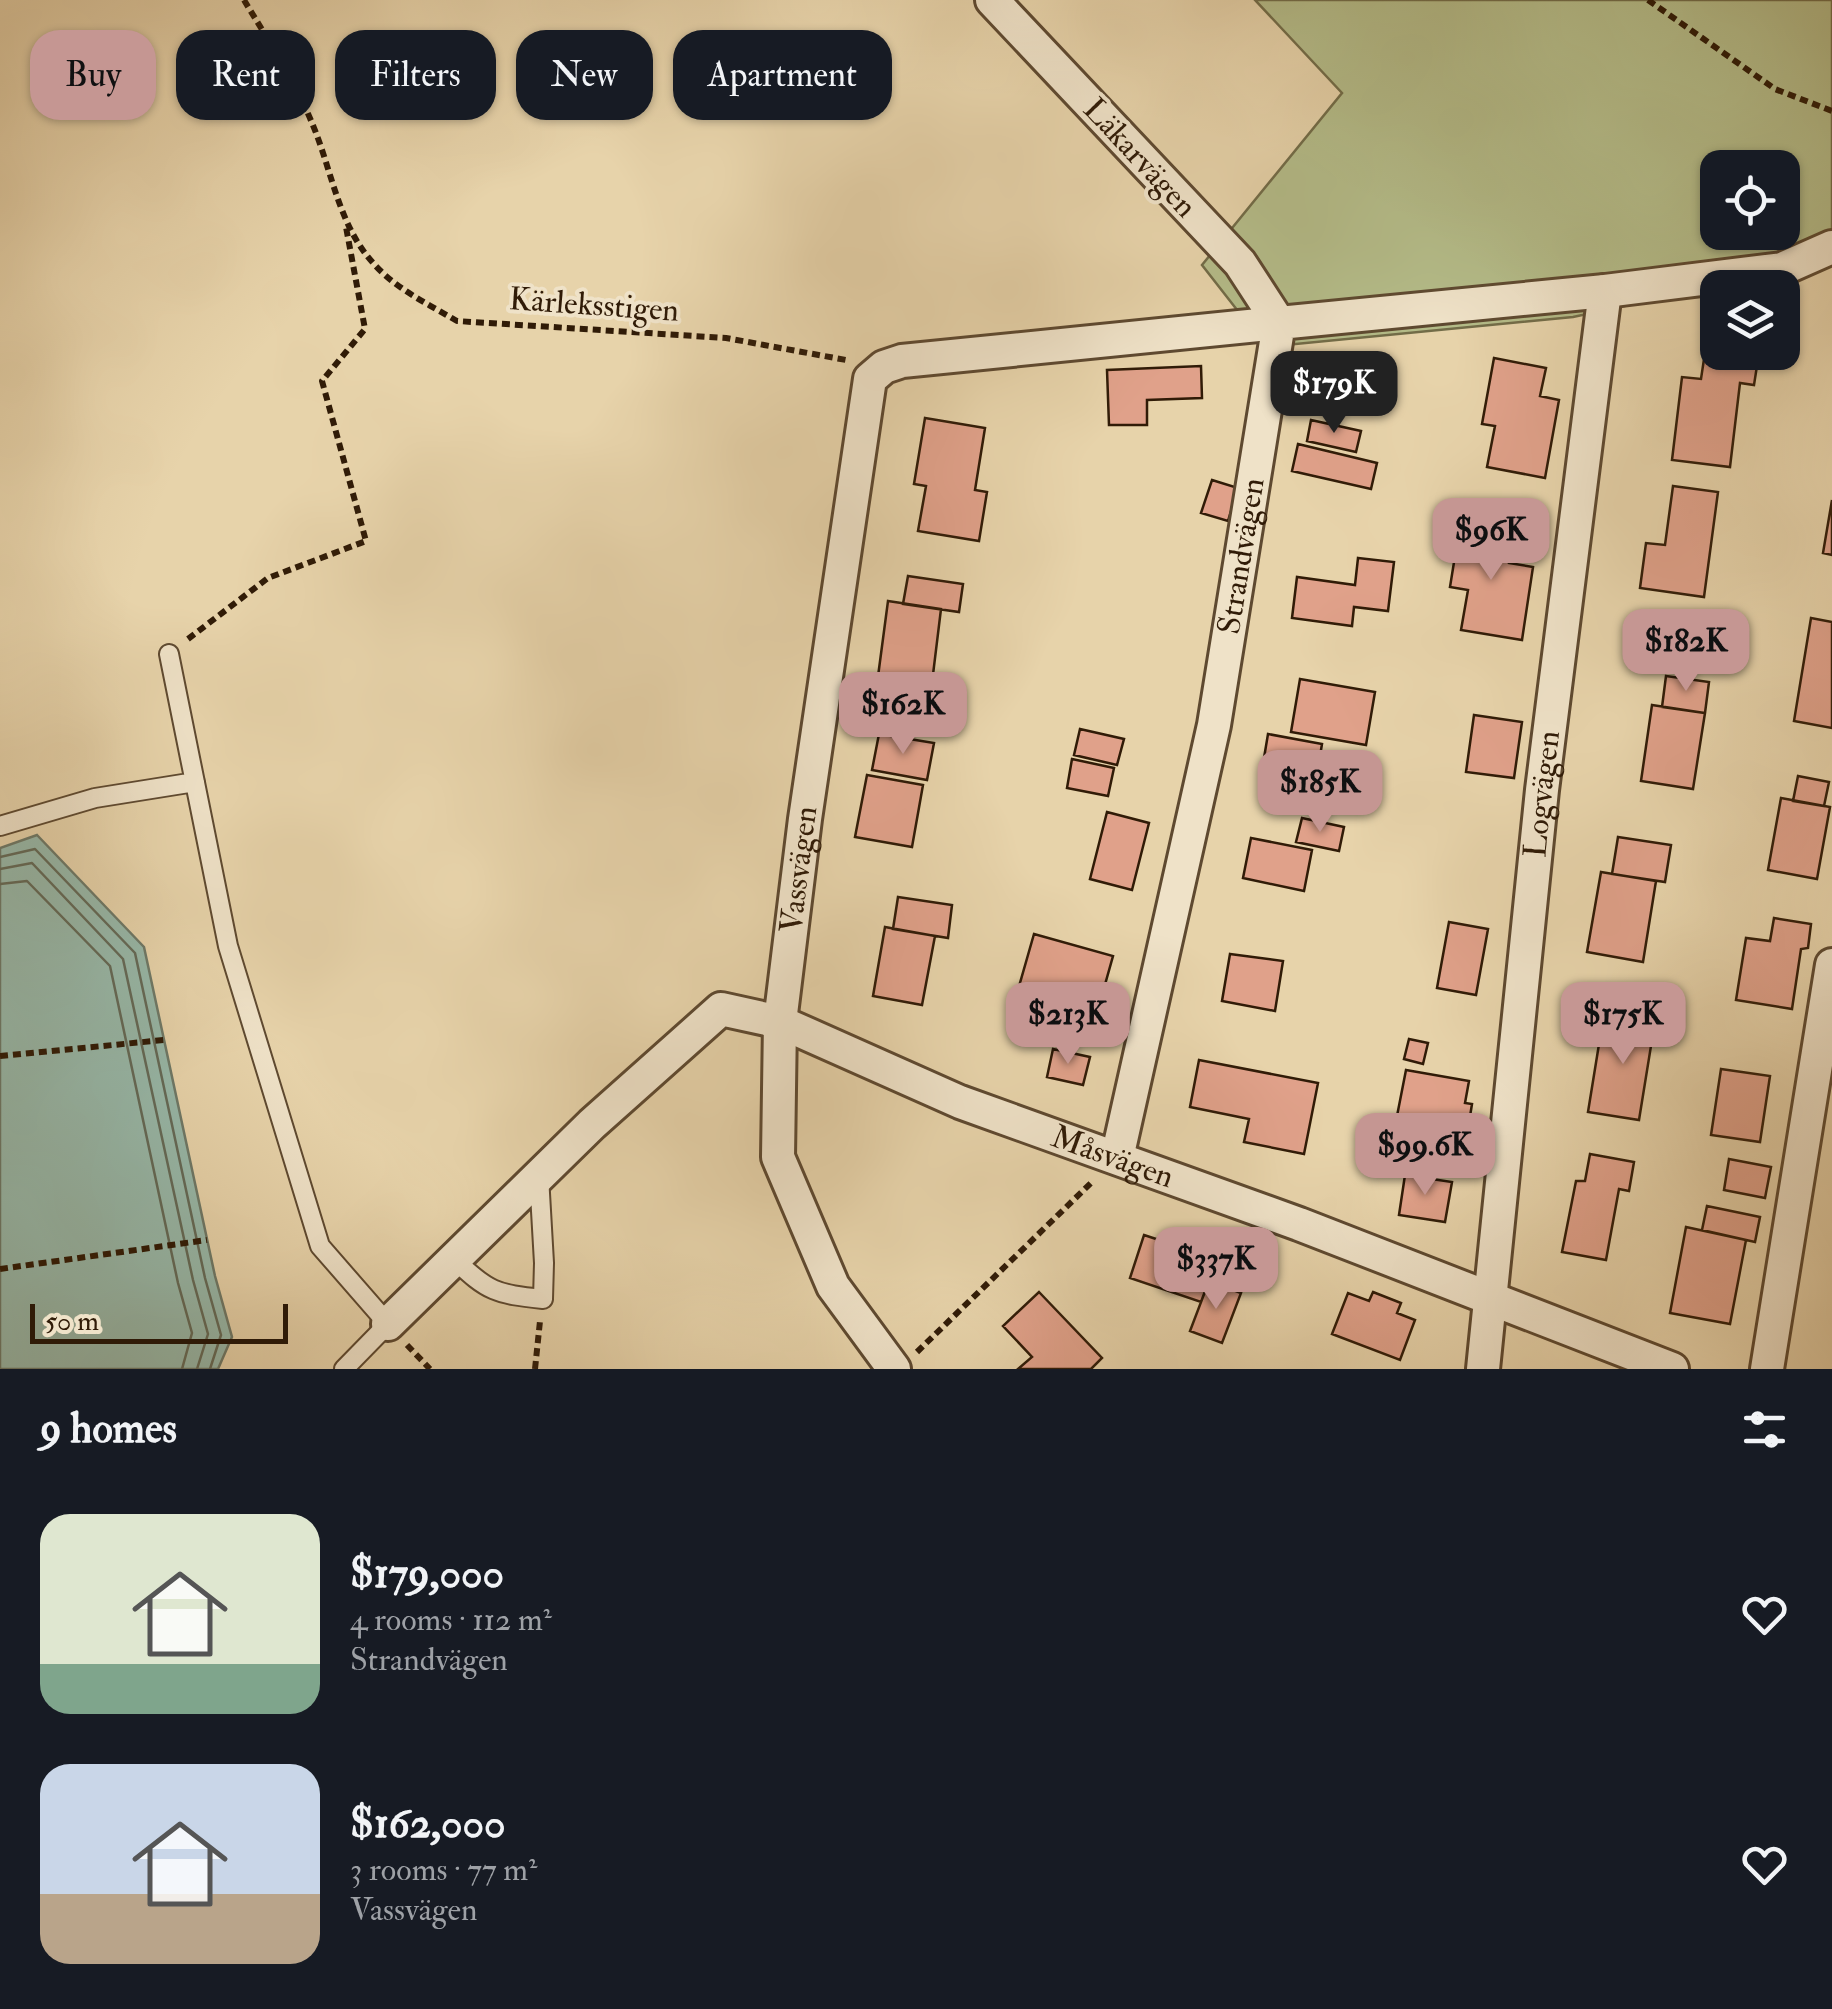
<!DOCTYPE html>
<meta charset="utf-8">
<style>
:root{--surface:#171b24;--page:#242831;--text:#f1f3f6;--muted:#9ea1a6;--accent:#c59692}
body{margin:0;font-family:"IM FELL Double Pica",serif;background:var(--page);color:var(--text);height:100vh;display:flex;flex-direction:column;font-size:38px;white-space:nowrap}
*{box-sizing:border-box;margin:0}
p{font-size:32px;color:var(--muted)}
.icon{flex:none;width:55px;height:55px;fill:none;stroke:currentColor;stroke-width:2;stroke-linecap:round;stroke-linejoin:round}
.map{position:relative;height:1369px;overflow:hidden}
.drawer{display:flex;flex-direction:column;background:var(--surface);flex:1}
.drawer>*{flex:none}
.guide{position:absolute;left:30px;top:30px;width:1000px;height:90px;display:flex;gap:20px}
.tools{position:absolute;left:1700px;top:150px;display:grid;gap:20px}
.tools a{display:grid;place-items:center;width:100px;height:100px;border-radius:20px;background:var(--surface);box-shadow:0 2px 8px #0004;font-size:50px}
.scale{position:absolute;left:30px;bottom:25px;width:258px;box-sizing:border-box;padding-left:10px;border:5px solid #301b07;border-top:0;font-size:28px;line-height:35px;white-space:nowrap;color:#301b07;-webkit-text-stroke:8px #efe2c8;paint-order:stroke}
.price{position:absolute;translate:-50% -85px;padding:0 22px;border-radius:20px;background:var(--accent);color:#111;font-size:32px;line-height:65px;filter:drop-shadow(0 2px 5px #0008)}
.price::after{content:'';position:absolute;left:50%;top:60px;width:30px;height:22px;margin-left:-15px;background:inherit;clip-path:polygon(0 0,100% 0,50% 100%)}
.price.current{background:#222;color:#fff}
ul{padding:0;list-style:none}
li{display:flex;align-items:center;gap:30px;height:250px;padding:0 40px}
li span{display:grid;place-items:center;flex:none;width:280px;height:200px;border-radius:30px;color:#555}
li>.icon{margin-inline-start:auto}
span .icon{width:120px;height:120px;fill:#fffc;stroke-width:1}
li b{font-size:42px}
h2{display:flex;justify-content:space-between;align-items:center;height:120px;padding:0 40px;font-size:42px}
.tag{padding:0 35px;border-radius:30px;background:var(--surface);box-shadow:0 2px 8px #0004;font-size:35px;line-height:90px}
.tag.current{background:var(--accent);color:#111}
.map>svg:first-child{display:block}
.green{fill:#b4bc89;stroke:#726c48;stroke-width:2.5;fill-rule:evenodd}
.water{fill:#97b8a9;stroke:#6e7968;stroke-width:2.5}
.lines{fill:none;stroke-linecap:round;stroke-linejoin:round}
.shore{stroke:#646a58;stroke-width:2.5}
.building{fill:#e0a18a;stroke:#301b07;stroke-width:2.5}
.lane-casing{stroke:#5e4930;stroke-width:22}
.street-casing{stroke:#5e4930;stroke-width:38}
.path{stroke:#301b07;stroke-width:6;stroke-dasharray:8 5;stroke-linecap:butt}
.lane{stroke:#efe2c8;stroke-width:18}
.street{stroke:#efe2c8;stroke-width:32}
.labels{text-anchor:middle;dominant-baseline:central;stroke-width:8;stroke-linejoin:round;paint-order:stroke}
.street-label{font-size:32px;fill:#301b07;stroke:#efe2c8}
</style>
<div class="map">
<svg width="1832" height="1369" viewBox="0 0 1832 1369">
<rect width="100%" height="100%" fill="#e7d3aa"/>
<filter id="stains"><feTurbulence type="fractalNoise" baseFrequency=".002" numOctaves="4"/><feColorMatrix values="0 0 0 0 .2 0 0 0 0 .09 0 0 0 0 .02 0 0 0 .5 -.17"/></filter>
<radialGradient id="worn" r=".72"><stop offset=".6" stop-color="#630" stop-opacity="0"/><stop offset="1" stop-color="#630" stop-opacity=".3"/></radialGradient>
<!-- green -->
<path class="green" d="M1255,0H1832V254L1784,272L1573,317L1266,347L1202,265L1342,93ZM1718,168H1782V232H1718Z"/>
<!-- water -->
<path class="water" d="M37,835L144,947L215,1276L232,1337L218,1369H0V848Z"/>
<g class="lines">
<!-- shore -->
<path class="shore" d="M0,857L35,849L135,953L205,1278L221,1335L210,1369
M0,869L32,863L123,959L193,1280L208,1334L197,1369
M0,884L27,881L110,966L178,1283L192,1333L182,1369"/>
</g>
<!-- building -->
<path class="building" d="M1706,346L1718,348V352L1759,353L1754,385L1740,383L1730,467L1672,460L1682,377L1701,379Z
M1494,358L1546,368L1540,396L1559,400L1545,478L1487,467L1495,426L1482,424Z
M1201,366L1202,398L1147,400V425H1109L1107,370Z
M925,418L985,428L975,490L987,492L979,541L918,531L926,486L914,484Z
M1311,420L1361,431L1356,452L1307,441Z
M1298,444L1377,463L1371,489L1292,471Z
M1212,480L1238,488L1228,521L1201,513Z
M1673,486L1718,492L1704,597L1640,588L1646,543L1665,545Z
M1832,500V555L1823,553Z
M1460,525L1513,534L1509,563L1533,567L1522,640L1461,630L1468,590L1450,587Z
M1358,558L1394,562L1388,611L1354,607L1352,626L1292,618L1297,577L1355,585Z
M908,576L963,584L959,612L903,604Z
M888,601L941,609L931,691L877,684Z
M1811,618L1832,622V728L1794,721Z
M1666,676L1709,682L1705,713L1662,707Z
M1300,679L1375,692L1366,745L1291,732Z
M1652,705L1705,713L1693,789L1641,781Z
M1474,715L1522,722L1514,778L1466,772Z
M1080,729L1124,739L1117,765L1074,755Z
M879,734L934,743L927,780L872,770Z
M1268,734L1322,744L1318,768L1264,758Z
M1072,759L1114,768L1108,796L1067,788Z
M867,775L923,785L912,847L855,837Z
M1798,776L1829,782L1824,806L1793,801Z
M1781,798L1830,807L1817,879L1768,870Z
M1107,812L1149,823L1132,890L1090,879Z
M1302,818L1344,827L1339,851L1296,842Z
M1618,837L1671,845L1665,882L1612,874Z
M1251,838L1312,850L1304,891L1243,878Z
M1601,872L1656,881L1643,962L1587,952Z
M898,897L952,905L948,938L893,929Z
M1774,918L1811,924L1808,948L1801,949L1792,1009L1736,1000L1746,938L1770,941Z
M1449,922L1488,929L1476,995L1437,988Z
M885,927L935,936L922,1005L873,996Z
M1034,934L1113,956L1090,1038L1043,1025L1052,992L1020,983Z
M1230,954L1283,961L1275,1011L1222,1001Z
M1618,1008L1656,1015L1639,1120L1588,1112L1600,1038L1613,1040Z
M1409,1039L1428,1043L1423,1064L1404,1059Z
M1053,1049L1090,1057L1083,1085L1047,1077Z
M1199,1060L1318,1083L1304,1154L1244,1142L1249,1119L1190,1107Z
M1721,1069L1770,1076L1760,1142L1711,1135Z
M1406,1070L1469,1081L1465,1103L1472,1104L1467,1135L1456,1133L1451,1163L1408,1155L1414,1124L1419,1125L1420,1120L1397,1116Z
M1590,1154L1634,1162L1629,1191L1619,1189L1606,1260L1562,1252L1576,1181H1585Z
M1729,1159L1771,1167L1765,1198L1724,1190Z
M1405,1175L1452,1182L1445,1222L1399,1215Z
M1707,1206L1760,1217L1755,1242L1702,1230Z
M1686,1227L1746,1240L1730,1324L1670,1313Z
M1144,1235L1217,1259L1201,1302L1130,1278Z
M1209,1281L1241,1293L1222,1343L1190,1331Z
M1039,1292L1102,1358L1091,1369H1018L1032,1357L1003,1326Z
M1373,1292L1401,1303L1397,1313L1415,1320L1400,1360L1332,1334L1348,1293L1369,1301Z"/>
<g class="lines">
<!-- lane casing -->
<g class="lane-casing">
<path id="lane" d="M169,654L228,946L320,1246L388,1324L344,1369
M0,826L95,798L195,782
M454,1259C488,1292 496,1294 543,1299L544,1263L539,1176"/>
</g>
<!-- street casing -->
<g class="street-casing">
<g id="street">
<path id="s1" d="M1117,1158L1214,725L1279,323L1605,291L1782,269L1832,247"/>
<path id="s2" d="M388,1324L592,1124L721,1009L780,1022L960,1102L1299,1224L1672,1369"/>
<path id="s3" d="M894,1369L833,1286L778,1157L780,1022L805,819L870,379L884,367L902,361L1279,323L1240,263L992,0"/>
<path id="s4" d="M1483,1369L1542,790L1605,291"/>
<path d="M1767,1369L1832,965"/>
</g>
</g>
<!-- path -->
<path class="path" d="M244,0C268,40 294,79 312,123C332,170 338,225 374,264C396,289 428,304 457,321L726,338L846,360
M1648,0L1775,89L1832,111
M188,639L268,578L366,541L322,381L365,329L346,227
M0,1056L164,1040
M0,1269L207,1240
M407,1345L430,1369
M917,1352L1091,1183
M535,1369L540,1321"/>
<!-- lane -->
<use href="#lane" class="lane"/>
<!-- street -->
<use href="#street" class="street"/>
</g>
<g class="labels">
<!-- street labels -->
<g class="street-label">
<text transform="translate(1140 158) rotate(47)">Läkarvägen</text>
<text transform="translate(594 305) rotate(4)">Kärleksstigen</text>
<text stroke="none"><textPath href="#s1" startOffset="615">Strandvägen</textPath></text>
<text stroke="none"><textPath href="#s4" startOffset="578">Logvägen</textPath></text>
<text stroke="none"><textPath href="#s3" startOffset="532">Vassvägen</textPath></text>
<text stroke="none"><textPath href="#s2" startOffset="878">Måsvägen</textPath></text>
</g>
</g>
<rect width="100%" height="100%" filter="url(#stains)"/>
<rect width="100%" height="100%" fill="url(#worn)"/>
</svg>
<div class="tools">
<a><svg class="icon" aria-label="locate" viewBox="0 0 24 24"><circle cx="12" cy="12" r="6"/><path d="M12 2v4M12 18v4M2 12h4M18 12h4"/></svg></a>
<a><svg class="icon" aria-label="layers" viewBox="0 0 24 24"><path d="M12 4l9 5-9 5-9-5zM3 14l9 5 9-5"/></svg></a>
</div>
<div class="scale">50 m</div>
<b class="price current" style="left:1334px;top:436px">$179K</b>
<b class="price" style="left:1491px;top:583px">$96K</b>
<b class="price" style="left:1686px;top:694px">$182K</b>
<b class="price" style="left:903px;top:757px">$162K</b>
<b class="price" style="left:1320px;top:835px">$185K</b>
<b class="price" style="left:1068px;top:1067px">$213K</b>
<b class="price" style="left:1623px;top:1067px">$175K</b>
<b class="price" style="left:1425px;top:1198px">$99.6K</b>
<b class="price" style="left:1216px;top:1312px">$337K</b>
<div class="guide">
<a class="tag current">Buy</a>
<a class="tag">Rent</a>
<a class="tag">Filters</a>
<a class="tag">New</a>
<a class="tag">Apartment</a>
</div>
</div>
<section class="drawer">
<h2>9 homes<svg class="icon" aria-label="filters" viewBox="0 0 24 24"><path d="M4 7h16M4 17h16"/><circle cx="9" cy="7" r="2"/><circle cx="15" cy="17" r="2"/></svg></h2>
<ul>
<li><span style="background:linear-gradient(#dfe7d0 75%,#7fa58c 0)"><svg class="icon" aria-label="home" viewBox="0 0 24 24"><path d="M3 11l9-7 9 7M6 9v11h12V9"/></svg></span><div><b>$179,000</b><p>4 rooms · 112 m²</p><p>Strandvägen</p></div><svg class="icon" aria-label="heart" viewBox="0 0 24 24"><path d="M12 20l-8-8c-3-5 5-10 8-4 3-6 11-1 8 4z"/></svg></li>
<li><span style="background:linear-gradient(#c9d6e8 65%,#b9a48a 0)"><svg class="icon" aria-label="home" viewBox="0 0 24 24"><path d="M3 11l9-7 9 7M6 9v11h12V9"/></svg></span><div><b>$162,000</b><p>3 rooms · 77 m²</p><p>Vassvägen</p></div><svg class="icon" aria-label="heart" viewBox="0 0 24 24"><path d="M12 20l-8-8c-3-5 5-10 8-4 3-6 11-1 8 4z"/></svg></li>
</ul>
</section>
